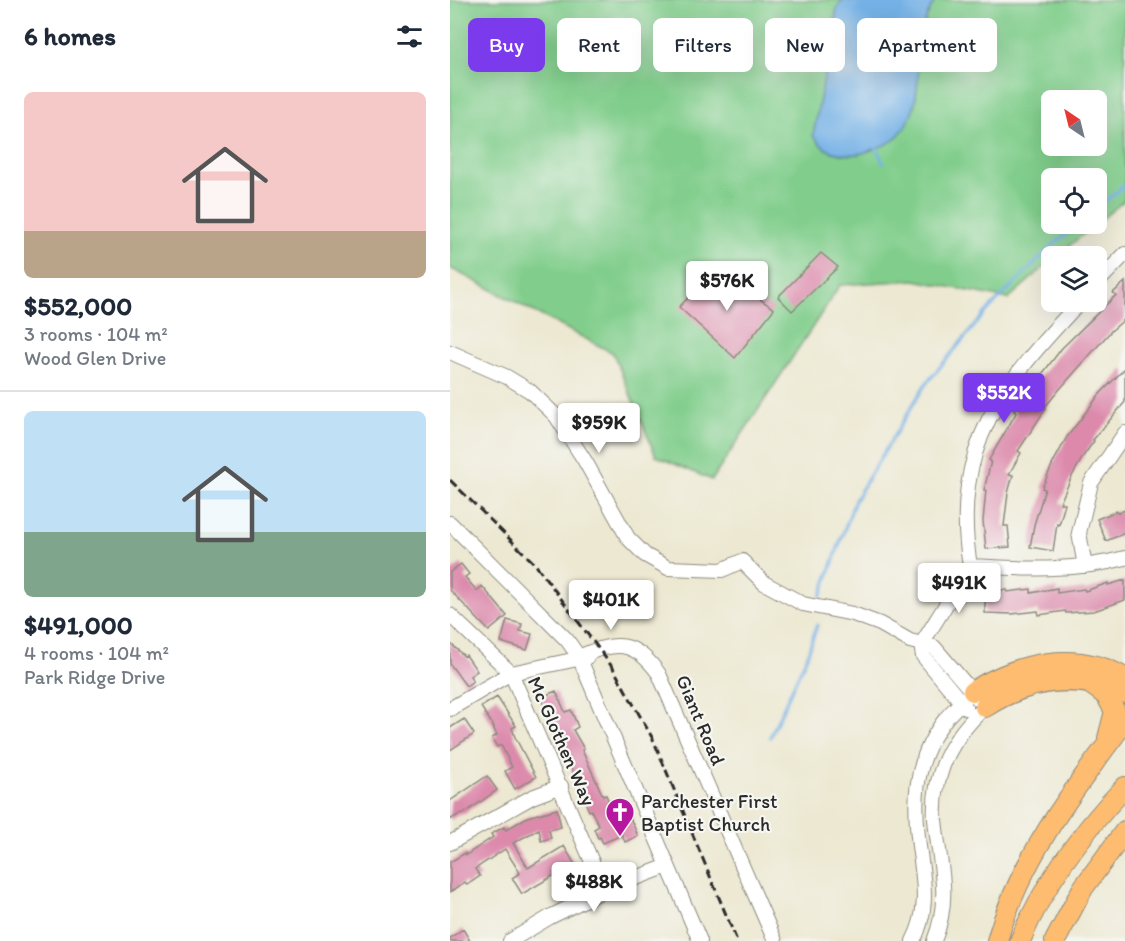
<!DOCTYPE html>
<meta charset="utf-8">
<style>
:root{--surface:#fff;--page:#f6f6f7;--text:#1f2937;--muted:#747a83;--line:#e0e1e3;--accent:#7c3aed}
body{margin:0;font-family:Itim,sans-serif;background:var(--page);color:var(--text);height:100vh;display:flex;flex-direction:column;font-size:22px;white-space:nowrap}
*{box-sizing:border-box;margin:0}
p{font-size:20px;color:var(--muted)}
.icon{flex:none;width:33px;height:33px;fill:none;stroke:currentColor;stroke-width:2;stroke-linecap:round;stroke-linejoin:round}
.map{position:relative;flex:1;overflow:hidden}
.details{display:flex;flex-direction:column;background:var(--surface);width:450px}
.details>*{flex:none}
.banner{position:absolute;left:18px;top:18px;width:567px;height:54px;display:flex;gap:12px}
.needle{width:39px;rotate:325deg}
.tools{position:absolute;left:591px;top:90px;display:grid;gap:12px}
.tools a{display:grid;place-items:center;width:66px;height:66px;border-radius:9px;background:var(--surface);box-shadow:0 6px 24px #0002;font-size:30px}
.price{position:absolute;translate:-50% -51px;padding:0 14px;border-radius:6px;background:#fff;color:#222;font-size:20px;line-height:39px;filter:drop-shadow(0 2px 3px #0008)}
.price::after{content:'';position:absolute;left:50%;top:36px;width:18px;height:14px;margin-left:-9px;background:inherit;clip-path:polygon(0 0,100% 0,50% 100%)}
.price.active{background:var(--accent);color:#fff}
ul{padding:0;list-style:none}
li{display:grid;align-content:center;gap:12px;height:318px;padding:0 24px}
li+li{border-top:2px solid var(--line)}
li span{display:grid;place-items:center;height:186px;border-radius:9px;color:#555}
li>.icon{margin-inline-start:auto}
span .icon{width:108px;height:108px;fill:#fffc;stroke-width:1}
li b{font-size:26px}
h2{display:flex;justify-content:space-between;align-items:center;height:72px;padding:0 24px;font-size:26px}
.pill{padding:0 21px;border-radius:9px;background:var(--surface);box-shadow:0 6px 24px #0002;font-size:21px;line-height:54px}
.pill.active{background:var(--accent);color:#fff}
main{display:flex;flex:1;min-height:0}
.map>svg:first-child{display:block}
.green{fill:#81ce8c;stroke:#567c5c;stroke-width:1.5;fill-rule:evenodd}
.water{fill:#74b1e6;stroke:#506e88;stroke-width:1.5}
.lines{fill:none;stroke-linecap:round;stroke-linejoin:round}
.stream{stroke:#74b1e6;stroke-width:3}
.building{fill:#dc89ab}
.minor-casing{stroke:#8c8a7e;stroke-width:16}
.highway-casing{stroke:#8c8a7e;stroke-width:22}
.minor{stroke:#fff;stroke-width:14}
.highway{stroke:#fdbc6f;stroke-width:20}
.rail{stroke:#2b2b2b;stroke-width:3;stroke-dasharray:9 4.5;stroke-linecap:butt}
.labels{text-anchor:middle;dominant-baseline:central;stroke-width:4.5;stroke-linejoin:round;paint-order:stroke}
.street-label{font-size:20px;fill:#2b2b2b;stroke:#f6f6f2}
.poi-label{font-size:20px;fill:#2b2b2b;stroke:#f6f6f2;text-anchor:start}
</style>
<main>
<section class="details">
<h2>6 homes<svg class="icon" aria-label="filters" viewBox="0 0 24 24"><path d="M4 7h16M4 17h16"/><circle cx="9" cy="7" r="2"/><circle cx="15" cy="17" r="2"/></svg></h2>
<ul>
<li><span style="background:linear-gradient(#f6c9c9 75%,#b9a48a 0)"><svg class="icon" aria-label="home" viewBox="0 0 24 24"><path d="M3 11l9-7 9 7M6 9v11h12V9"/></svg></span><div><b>$552,000</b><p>3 rooms · 104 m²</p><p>Wood Glen Drive</p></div></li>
<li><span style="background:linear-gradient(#bfe0f5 65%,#7fa58c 0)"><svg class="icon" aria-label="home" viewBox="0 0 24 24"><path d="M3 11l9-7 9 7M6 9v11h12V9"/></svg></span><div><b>$491,000</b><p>4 rooms · 104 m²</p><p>Park Ridge Drive</p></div></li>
</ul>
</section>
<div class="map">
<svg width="675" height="941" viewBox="0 0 675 941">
<rect width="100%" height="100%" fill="#f6f6f2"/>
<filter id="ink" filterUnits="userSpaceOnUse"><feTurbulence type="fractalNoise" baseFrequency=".0167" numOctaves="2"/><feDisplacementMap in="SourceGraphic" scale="12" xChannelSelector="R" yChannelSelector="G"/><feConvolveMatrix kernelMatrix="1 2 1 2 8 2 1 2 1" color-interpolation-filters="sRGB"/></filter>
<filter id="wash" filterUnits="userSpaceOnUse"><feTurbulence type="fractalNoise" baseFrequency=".008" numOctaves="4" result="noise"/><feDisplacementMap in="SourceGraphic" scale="24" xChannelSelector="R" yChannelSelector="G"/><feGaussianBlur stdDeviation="1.35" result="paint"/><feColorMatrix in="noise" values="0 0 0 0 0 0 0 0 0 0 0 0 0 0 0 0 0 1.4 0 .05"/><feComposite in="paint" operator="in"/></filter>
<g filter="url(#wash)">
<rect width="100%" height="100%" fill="#ece8d1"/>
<!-- green -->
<path class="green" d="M0,0H675V200L647,223L646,178H602V224H646L607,256H602L601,261L558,299L465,280L390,285L262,480L206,456L163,353L0,268ZM602,100H646V146H602Z"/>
<!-- water -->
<path class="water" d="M392,0H486C455,41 485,108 442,141C435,146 424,149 416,152C406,156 386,155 376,149C371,146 367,140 363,136L387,8Z"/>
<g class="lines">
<!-- stream -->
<path class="stream" d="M425,144L433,163
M646,209L675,185
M371,596L405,500L475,385L537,311L604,244L629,224
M320,737L357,656L367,625"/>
</g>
<g id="blocks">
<!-- building -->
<path class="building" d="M371,253L388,267L342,311L328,297Z
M267,269L324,309L285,358L229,307Z
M675,282V319L661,331L609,390L595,407L596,408L568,451L571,453L559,474L563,475L558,493L554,526H558L560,547L536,549L533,521L536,490H534L541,461L539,460L566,413L564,411L612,348L666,295L663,293Z
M675,368V402L643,440L644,441L634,455L621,478L610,503L615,504L609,525L607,524L603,551L580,547L584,525L595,489L592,488L603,463L617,437L649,395Z
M675,510V533L656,541L647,519L667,511L668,513Z
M11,564L19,574L15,577L27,591L32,586L57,616L39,631L0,590V572Z
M675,580V600L644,611L616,613L615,611L589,615L588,611L562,614L535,613V590H557V592L581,589V593L607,588V593L634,589L635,591L658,583V585Z
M57,620L72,624L70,631L82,634L77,650L51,642Z
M0,643L14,656L16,655L27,671L20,676L23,681L16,686L0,664Z
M106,691L115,712L121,710L128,727L123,730L134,749L132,750L153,796L156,795L165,816L177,811L188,836L175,842L172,835L153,843L150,837L148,838L144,829L149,826L141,810L139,811L118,760H120L109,740L91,697Z
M47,697L66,726L62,728L65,737L86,777L65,789L55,771L62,767L51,745L47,747L42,738L47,735L43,727H44L31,707Z
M14,719L24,734L0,750V728Z
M37,776L47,790L12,815L11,813L0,820V801Z
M107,809L111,827L99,830L101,838L91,841L89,829L63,843L78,868L114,846L134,880L119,889L108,873L72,894L62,878L70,873L55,849L25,869L30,876L17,885L15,882L0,892V862L15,853L16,855L43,837L41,834L54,827L56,830L77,817Z
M13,929L20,941H0V938Z"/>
</g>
</g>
<g filter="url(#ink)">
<use href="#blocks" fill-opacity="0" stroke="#8c8a7e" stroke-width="1.5"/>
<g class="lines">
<!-- minor casing -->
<g class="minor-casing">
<path id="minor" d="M646,284L675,254
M0,352L57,377L80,391L106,416L135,461L178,538L195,555L218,568L272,570L292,561L314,583L353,604L403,614L430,624L460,641L484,647L535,707C502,737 482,773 485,819C489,864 502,896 484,941
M0,523L117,640L129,657L250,941
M520,566C500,447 553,383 630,302
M520,566C571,569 625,572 675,558
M635,566L629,533L641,483L675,433
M0,615L61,673L154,890
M471,645L520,566
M471,645L473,656L516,708
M129,657C165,640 185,640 209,674L325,941
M0,709L61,673L137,657
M0,843L82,797L111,786
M60,941L100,917L154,890L218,866
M463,941C477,915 475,889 471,861C463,807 461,762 497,717C505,708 514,699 523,691"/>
</g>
<!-- highway casing -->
<g class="highway-casing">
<path id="highway" d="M642,685L656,695L665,711L658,738
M523,691C569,663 625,649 675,678
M535,707C580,678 626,673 675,693
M547,941C570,858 624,789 675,721
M570,941C594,883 632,832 675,787
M605,941L633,888L675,831"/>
</g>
<!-- minor -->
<use href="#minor" class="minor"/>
<!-- highway -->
<use href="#highway" class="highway"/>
<!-- rail -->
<path class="rail" d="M0,480L85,564L163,668L203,739L287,941"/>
</g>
</g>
<!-- icons -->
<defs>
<g id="church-pin" transform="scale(1.5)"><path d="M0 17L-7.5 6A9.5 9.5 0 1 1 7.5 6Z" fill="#b5179e" stroke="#f6f6f2"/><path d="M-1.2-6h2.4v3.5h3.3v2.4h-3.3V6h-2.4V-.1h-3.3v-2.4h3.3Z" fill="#fff"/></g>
</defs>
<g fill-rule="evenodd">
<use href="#church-pin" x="170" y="812"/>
</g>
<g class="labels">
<!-- street labels -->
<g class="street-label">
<text transform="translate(251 720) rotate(67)">Giant Road</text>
<text transform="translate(112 741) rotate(66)">Mc Glothen Way</text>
</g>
<!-- poi labels -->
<g class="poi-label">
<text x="191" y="801">Parchester First<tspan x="191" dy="23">Baptist Church</tspan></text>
</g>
</g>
</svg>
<div class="tools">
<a><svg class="needle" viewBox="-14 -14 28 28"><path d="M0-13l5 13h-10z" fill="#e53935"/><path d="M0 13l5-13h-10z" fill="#747a83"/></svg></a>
<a><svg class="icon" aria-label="locate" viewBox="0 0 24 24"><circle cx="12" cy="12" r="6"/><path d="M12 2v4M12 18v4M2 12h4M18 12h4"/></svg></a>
<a><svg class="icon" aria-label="layers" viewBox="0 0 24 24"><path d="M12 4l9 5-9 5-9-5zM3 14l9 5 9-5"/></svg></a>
</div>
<b class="price" style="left:277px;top:312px">$576K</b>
<b class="price active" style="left:554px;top:424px">$552K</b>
<b class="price" style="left:149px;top:454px">$959K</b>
<b class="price" style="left:509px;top:614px">$491K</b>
<b class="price" style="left:161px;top:631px">$401K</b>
<b class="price" style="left:144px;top:913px">$488K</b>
<div class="banner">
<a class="pill active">Buy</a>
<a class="pill">Rent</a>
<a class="pill">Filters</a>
<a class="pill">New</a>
<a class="pill">Apartment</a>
</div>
</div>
</main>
